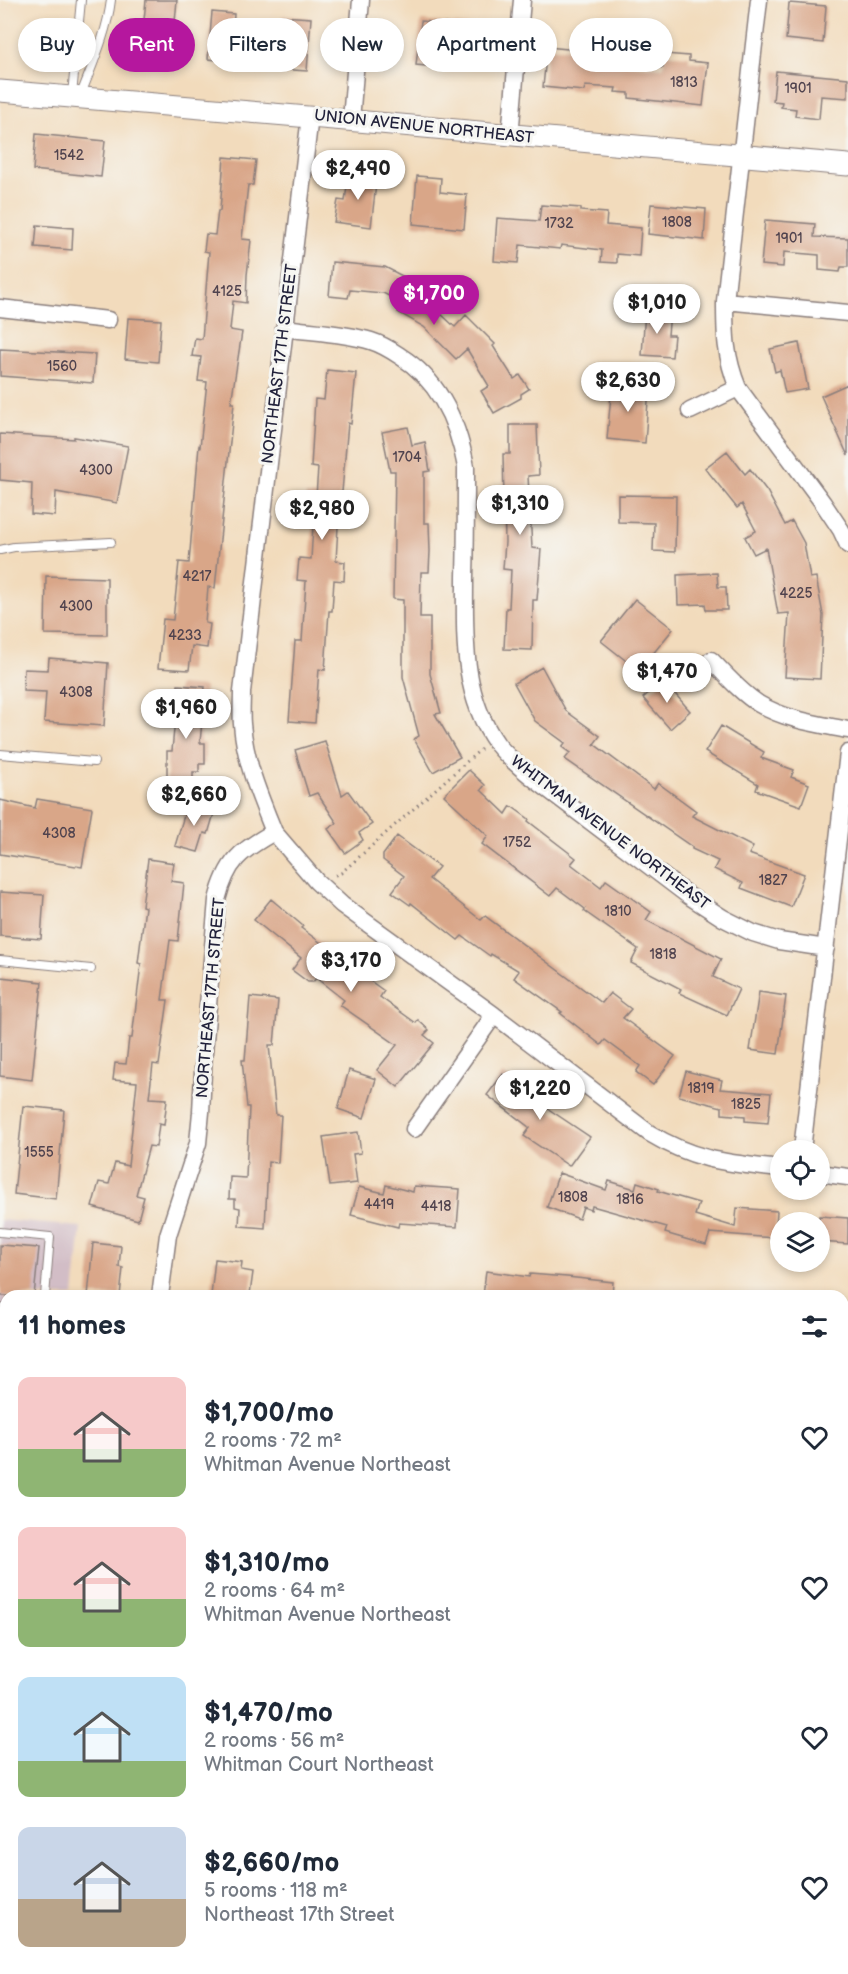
<!DOCTYPE html>
<meta charset="utf-8">
<style>
:root{--surface:#fff;--page:#f2f2f3;--text:#1f2937;--muted:#747a83;--accent:#b5179e}
body{margin:0;font-family:"Balsamiq Sans",sans-serif;background:var(--page);color:var(--text);height:100vh;display:flex;flex-direction:column;font-size:22px;white-space:nowrap}
*{box-sizing:border-box;margin:0}
p{font-size:20px;color:var(--muted)}
.icon{flex:none;width:33px;height:33px;fill:none;stroke:currentColor;stroke-width:2;stroke-linecap:round;stroke-linejoin:round}
.map{position:relative;flex:1;overflow:hidden}
.panel{position:absolute;left:0px;top:1290px;width:849px;height:684px;display:flex;flex-direction:column;background:var(--surface);border-radius:18px 18px 0 0;box-shadow:0 3px 9px #0003}
.panel>*{flex:none}
.hud{position:absolute;left:18px;top:18px;width:813px;height:54px;display:flex;gap:12px}
.controls{position:absolute;left:770px;top:1140px;display:grid;gap:12px}
.controls a{display:grid;place-items:center;width:60px;height:60px;border-radius:50%;background:var(--surface);box-shadow:0 3px 9px #0003;font-size:30px}
.price{position:absolute;translate:-50% -51px;padding:0 14px;border-radius:21px;background:#fff;color:#222;font-size:20px;line-height:39px;filter:drop-shadow(0 2px 3px #0008)}
.price::after{content:'';position:absolute;left:50%;top:36px;width:18px;height:14px;margin-left:-9px;background:inherit;clip-path:polygon(0 0,100% 0,50% 100%)}
.price.active{background:var(--accent);color:#fff}
ul{padding:0;list-style:none}
li{display:flex;align-items:center;gap:18px;height:150px;padding:0 18px}
li span{display:grid;place-items:center;flex:none;width:168px;height:120px;border-radius:12px;color:#555}
li>.icon{margin-inline-start:auto}
span .icon{width:72px;height:72px;fill:#fffc;stroke-width:1}
li b{font-size:26px}
h2{display:flex;justify-content:space-between;align-items:center;height:72px;padding:0 18px;font-size:26px}
.pill{padding:0 21px;border-radius:27px;background:var(--surface);box-shadow:0 3px 9px #0003;font-size:21px;line-height:54px}
.pill.active{background:var(--accent);color:#fff}
.map>svg:first-child{display:block}
.built{fill:#f7cfd2}
.industrial{fill:#d2bdc6}
.building{fill:#d9a688}
.lines{fill:none;stroke-linecap:round;stroke-linejoin:round}
.service-casing{stroke:#8a7e7c;stroke-width:10}
.minor-casing{stroke:#8a7e7c;stroke-width:19}
.tertiary-casing{stroke:#8a7e7c;stroke-width:23}
.primary-casing{stroke:#8a7e7c;stroke-width:28}
.path{stroke:#8a7e7c;stroke-width:3;stroke-dasharray:1.5 4.5;stroke-linecap:butt}
.service{stroke:#fff;stroke-width:8}
.minor{stroke:#fff;stroke-width:16}
.tertiary{stroke:#fff;stroke-width:21}
.primary{stroke:#fbbb8d;stroke-width:26}
.labels{text-anchor:middle;dominant-baseline:central;stroke-width:6;stroke-linejoin:round;paint-order:stroke}
.number-label{font-size:14px;fill:#50434e}
.street-label{font-size:16px;fill:#22223b;stroke:#f6f6f2}
</style>
<div class="map">
<svg width="848" height="1974" viewBox="0 0 848 1974">
<rect width="100%" height="100%" fill="#f6f6f2"/>
<filter id="ink" filterUnits="userSpaceOnUse"><feTurbulence type="fractalNoise" baseFrequency=".0167" numOctaves="2"/><feDisplacementMap in="SourceGraphic" scale="12" xChannelSelector="R" yChannelSelector="G"/><feConvolveMatrix kernelMatrix="1 2 1 2 8 2 1 2 1" color-interpolation-filters="sRGB"/></filter>
<filter id="wash" filterUnits="userSpaceOnUse"><feTurbulence type="fractalNoise" baseFrequency=".008" numOctaves="4" result="noise"/><feDisplacementMap in="SourceGraphic" scale="24" xChannelSelector="R" yChannelSelector="G"/><feGaussianBlur stdDeviation="1.35" result="paint"/><feColorMatrix in="noise" values="0 0 0 0 0 0 0 0 0 0 0 0 0 0 0 0 0 1.4 0 .05"/><feComposite in="paint" operator="in"/></filter>
<g filter="url(#wash)">
<rect width="100%" height="100%" fill="#f2dbbc"/>
<!-- built -->
<path class="built" d="M0,1485H6V1769L0,1767Z
M0,1845L6,1846V1968H287L286,1974H0Z"/>
<!-- industrial -->
<path class="industrial" d="M0,1220L81,1227L74,1296H6V1485H0Z"/>
<g id="blocks">
<!-- building -->
<path class="building" d="M146,0H177L175,22L144,20Z
M789,3L826,6L823,43L786,39Z
M212,12L234,14L233,30L281,35L282,16L311,18L307,71L278,69V66L208,59Z
M421,21L481,27L478,51L459,49L457,69L416,65Z
M547,47L588,51L587,60L663,68L665,54L689,56V61L708,63L703,106L629,98V93L615,92L616,88L585,86L584,91L543,87Z
M776,71L848,78V98L821,96L819,119L795,116L796,109L781,107L782,102L773,101Z
M36,134L105,141L101,177L33,170Z
M224,157L256,160L253,185H248L242,239L251,240L247,275L246,303L233,301L230,330L242,332L231,403H234L215,588L208,587L205,623L210,624L207,648L192,646L189,670L158,668L163,619L173,620L179,562L189,563L199,446L200,447L207,382L198,381L201,357L192,356L195,338L202,339L209,252L204,251L206,234L215,235L218,211H220Z
M349,172L377,175L371,227L334,222L338,200L345,201Z
M417,176L441,178L440,192L467,195L464,229L413,224Z
M651,204L706,209L704,240L648,234Z
M541,205L581,208V211L607,213L606,225L641,228L639,256L617,254V263L601,262L602,250L561,245L560,249L520,245L518,263L494,261L497,218L539,221Z
M765,220L815,224L814,237L848,238V267H841L840,272L819,270V255L784,252L783,267L761,265Z
M37,225L73,228L72,250L35,247Z
M332,262L385,267L433,292L427,301L455,327L466,315L495,344L493,346L514,379L520,375L529,389L521,394V398L494,413L481,391L489,386L467,349L456,359L424,327L398,312L403,303L383,293L350,290L348,298L329,296Z
M645,310L670,312L668,335H674L672,357L642,355Z
M128,318L161,320L158,362L125,359Z
M799,343L808,389L785,393L780,370L775,372L770,349Z
M0,349L95,354L93,383L0,376Z
M327,370L356,373L351,424L348,423L342,492H340L336,561L345,562L344,581L334,580L332,611H329L325,670L319,669L315,723L289,721L295,641H302L306,581L297,580L299,558L311,559L313,526L304,525L306,495L316,496L318,468L311,467L315,399L324,400Z
M612,384L649,387L645,443L607,439Z
M848,384V456L821,396Z
M510,425H537L539,475L528,476L532,548L541,549L537,600H533L532,650L504,649L506,608H509L511,570L503,569L505,542L503,454H510Z
M408,427L412,445L425,442L430,471L424,472V523H429L430,551L429,572H421L420,617H430V674L441,713L435,714L460,757L433,772L414,739L419,736L403,677V600L393,599L395,471H390L382,432Z
M0,434L74,439V437L128,446L117,503L56,492L55,516L31,514L32,483L0,480Z
M727,451L745,474L750,469L767,491L785,525L792,521L804,543L810,578L816,577L823,615L820,679L785,677L789,613L778,614L766,548L754,554L745,537L756,531L742,504L737,508L705,468Z
M618,495L676,496L675,552L653,551L654,523L618,522Z
M717,573L718,587H726L727,610H706L705,604L678,605L677,575Z
M46,576L107,578V635L45,634Z
M635,599L673,629L639,671L601,641Z
M49,658L108,663L104,726L44,722L46,692L23,691L24,669L48,670Z
M542,667L566,711L600,736L594,744L654,789L658,783L696,811L692,816L753,847L749,854L804,874L791,907L741,888L743,883L714,869L718,861L692,849V847L565,759L570,753L562,747L565,743L535,721L514,683Z
M663,680L690,711L670,729L643,698Z
M178,685L205,687L200,743H205V764H199V772H193V791L167,792V751H172Z
M721,726L764,752L761,758L794,770L791,777L809,784L801,806L756,790L758,784L705,752Z
M325,741L342,795L348,791L372,824L359,833L363,840L345,853L328,829L337,823L317,793L309,796L295,750Z
M469,770L485,785L481,790L506,814L511,806L529,819L528,821L576,858L571,864L601,887L606,880L651,912L646,920L721,959L713,977L739,989L727,1015L679,993L681,989L631,963L638,949L584,911L585,909L557,888L550,896L482,844L488,836L444,795Z
M37,799L92,808L82,867L0,854V800L35,808Z
M188,802L215,810L208,834L204,833L198,852L175,846Z
M397,836L439,867L429,879L481,920L485,916L602,1003L610,993L631,1009L623,1018L675,1056L653,1085L636,1072L640,1066L605,1040L601,1045L560,1013L562,1012L514,978L519,971L491,954L490,956L462,936L458,940L411,903L410,905L392,892L404,876L383,860V855Z
M148,859L174,863L171,881L184,883L178,941L170,940L162,1000H168L159,1065L153,1064L149,1098L167,1099L164,1125L159,1124L156,1147L149,1146L136,1195L144,1197L138,1220L92,1207L99,1182L109,1184L115,1163L128,1166L137,1082L113,1080L115,1063L126,1064L129,1038H132L141,964L138,963L145,907L142,906Z
M0,892L44,895L41,939L0,936Z
M271,899L303,926L301,928L336,954L333,958L360,978L362,975L384,991L380,997L416,1023L418,1020L429,1030L424,1035L434,1043L398,1087L377,1070L397,1045L340,1005L344,1000L316,978L313,982H308L292,970L301,958L254,920Z
M1,977L42,982L32,1080L0,1076Z
M759,992L786,996L778,1054L750,1050Z
M250,997L278,1000L274,1045H269L276,1115H281L278,1163L268,1162L265,1228L239,1226L240,1208L235,1207V1199H229L230,1177L246,1178L249,1107H247L242,1060H245Z
M349,1070L376,1079L364,1118L338,1109Z
M686,1071L722,1080L720,1089L771,1093L768,1123L745,1121V1116L722,1114V1107L679,1096Z
M503,1074L539,1101L538,1102L590,1137L569,1166L524,1136L530,1128L487,1095Z
M23,1106L64,1110L56,1199L14,1194Z
M358,1132L361,1153L353,1154L357,1183L330,1186L323,1137Z
M559,1173L606,1190L609,1181L635,1189L637,1182L659,1189L658,1191L699,1203L695,1215L735,1227L737,1208L777,1211L775,1238L710,1233L706,1245L665,1233L667,1227L592,1206L591,1210L583,1207L579,1219L547,1207Z
M386,1185L413,1192L414,1186L460,1189L457,1227L399,1223L398,1227L351,1215L359,1187L384,1193Z
M819,1216L848,1218V1244L819,1242Z
M93,1243L121,1246L119,1267L123,1268L120,1296H88Z
M0,1245L39,1248L34,1296H0Z
M215,1259L242,1262L241,1270L253,1272L250,1294L239,1293V1296H211Z
M486,1271L529,1277L530,1274L567,1277L613,1282L612,1296H483Z"/>
</g>
</g>
<g filter="url(#ink)">
<use href="#blocks" fill-opacity="0" stroke="#8a7e7c" stroke-width="1.5"/>
<g class="lines">
<!-- service casing -->
<g class="service-casing">
<path id="service" d="M72,95L81,0
M80,97C92,65 107,34 111,0
M0,550L14,547L111,542
M0,754L94,762
M0,960L91,969
M0,1232L50,1237L45,1296
M0,1308L6,1309
M0,1391H6
M0,1469H6
M0,1498L6,1500
M0,1577L6,1576
M0,1619L6,1620
M2,1690L6,1648
M0,1972L24,1974
M172,1974L175,1968"/>
</g>
<!-- minor casing -->
<g class="minor-casing">
<path id="minor" d="M759,0L725,301C725,334 725,356 738,388L823,503L841,530L848,545
M351,120L361,0
M510,136L522,0
M725,301L848,313
M0,308L108,320
M284,328C313,332 343,333 371,341C381,344 391,350 400,356C440,381 458,422 466,467C466,503 466,540 465,577C465,634 461,694 497,744C508,758 523,770 537,781L689,896L723,918L753,933L779,941L826,948
M690,411L738,388
M711,660C726,675 741,693 759,704C786,720 818,724 848,730
M274,832L316,881L342,905L494,1015L649,1133C695,1161 728,1163 780,1169
M414,1129L494,1015
M802,1150L848,753
M819,1173L848,1177
M160,1296L168,1235L198,1143L201,1112L204,1052L217,900C227,861 240,851 274,832C260,797 245,762 242,724C241,714 242,702 242,692L310,116
M843,1394H848
M843,1789L848,1790
M408,1974V1968
M669,1974L670,1968"/>
</g>
<!-- tertiary casing -->
<g class="tertiary-casing">
<path id="tertiary" d="M0,91C283,114 565,139 848,165"/>
</g>
<!-- primary casing -->
<g class="primary-casing">
<path id="primary" d="M0,1807L6,1808
M843,1947L848,1948"/>
</g>
<!-- path -->
<path class="path" d="M335,875L341,873L481,749"/>
<!-- service -->
<use href="#service" class="service"/>
<!-- minor -->
<use href="#minor" class="minor"/>
<!-- tertiary -->
<use href="#tertiary" class="tertiary"/>
<!-- primary -->
<use href="#primary" class="primary"/>
</g>
</g>
<g class="labels">
<!-- number labels -->
<g class="number-label">
<text x="684" y="82">1813</text>
<text x="798" y="88">1901</text>
<text x="69" y="155">1542</text>
<text x="677" y="222">1808</text>
<text x="559" y="223">1732</text>
<text x="789" y="238">1901</text>
<text x="227" y="291">4125</text>
<text x="62" y="366">1560</text>
<text x="407" y="457">1704</text>
<text x="96" y="470">4300</text>
<text x="197" y="576">4217</text>
<text x="796" y="593">4225</text>
<text x="76" y="606">4300</text>
<text x="185" y="635">4233</text>
<text x="76" y="692">4308</text>
<text x="59" y="833">4308</text>
<text x="517" y="842">1752</text>
<text x="773" y="880">1827</text>
<text x="618" y="911">1810</text>
<text x="663" y="954">1818</text>
<text x="701" y="1088">1819</text>
<text x="746" y="1104">1825</text>
<text x="39" y="1152">1555</text>
<text x="573" y="1197">1808</text>
<text x="630" y="1199">1816</text>
<text x="379" y="1204">4419</text>
<text x="436" y="1206">4418</text>
</g>
<!-- street labels -->
<g class="street-label">
<text transform="translate(424 127) rotate(6)">UNION AVENUE NORTHEAST</text>
<text transform="translate(280 364) rotate(-83)">NORTHEAST 17TH STREET</text>
<text transform="translate(610 833) rotate(37)">WHITMAN AVENUE NORTHEAST</text>
<text transform="translate(211 998) rotate(-85)">NORTHEAST 17TH STREET</text>
</g>
</g>
</svg>
<div class="controls">
<a><svg class="icon" aria-label="locate" viewBox="0 0 24 24"><circle cx="12" cy="12" r="6"/><path d="M12 2v4M12 18v4M2 12h4M18 12h4"/></svg></a>
<a><svg class="icon" aria-label="layers" viewBox="0 0 24 24"><path d="M12 4l9 5-9 5-9-5zM3 14l9 5 9-5"/></svg></a>
</div>
<b class="price" style="left:358px;top:201px">$2,490</b>
<b class="price active" style="left:434px;top:326px">$1,700</b>
<b class="price" style="left:657px;top:335px">$1,010</b>
<b class="price" style="left:628px;top:413px">$2,630</b>
<b class="price" style="left:520px;top:536px">$1,310</b>
<b class="price" style="left:322px;top:541px">$2,980</b>
<b class="price" style="left:667px;top:704px">$1,470</b>
<b class="price" style="left:186px;top:740px">$1,960</b>
<b class="price" style="left:194px;top:827px">$2,660</b>
<b class="price" style="left:351px;top:993px">$3,170</b>
<b class="price" style="left:540px;top:1121px">$1,220</b>
<div class="hud">
<a class="pill">Buy</a>
<a class="pill active">Rent</a>
<a class="pill">Filters</a>
<a class="pill">New</a>
<a class="pill">Apartment</a>
<a class="pill">House</a>
</div>
<section class="panel">
<h2>11 homes<svg class="icon" aria-label="filters" viewBox="0 0 24 24"><path d="M4 7h16M4 17h16"/><circle cx="9" cy="7" r="2"/><circle cx="15" cy="17" r="2"/></svg></h2>
<ul>
<li><span style="background:linear-gradient(#f6c9c9 60%,#8fb573 0)"><svg class="icon" aria-label="home" viewBox="0 0 24 24"><path d="M3 11l9-7 9 7M6 9v11h12V9"/></svg></span><div><b>$1,700/mo</b><p>2 rooms · 72 m²</p><p>Whitman Avenue Northeast</p></div><svg class="icon" aria-label="heart" viewBox="0 0 24 24"><path d="M12 20l-8-8c-3-5 5-10 8-4 3-6 11-1 8 4z"/></svg></li>
<li><span style="background:linear-gradient(#f6c9c9 60%,#8fb573 0)"><svg class="icon" aria-label="home" viewBox="0 0 24 24"><path d="M3 11l9-7 9 7M6 9v11h12V9"/></svg></span><div><b>$1,310/mo</b><p>2 rooms · 64 m²</p><p>Whitman Avenue Northeast</p></div><svg class="icon" aria-label="heart" viewBox="0 0 24 24"><path d="M12 20l-8-8c-3-5 5-10 8-4 3-6 11-1 8 4z"/></svg></li>
<li><span style="background:linear-gradient(#bfe0f5 70%,#8fb573 0)"><svg class="icon" aria-label="home" viewBox="0 0 24 24"><path d="M3 11l9-7 9 7M6 9v11h12V9"/></svg></span><div><b>$1,470/mo</b><p>2 rooms · 56 m²</p><p>Whitman Court Northeast</p></div><svg class="icon" aria-label="heart" viewBox="0 0 24 24"><path d="M12 20l-8-8c-3-5 5-10 8-4 3-6 11-1 8 4z"/></svg></li>
<li><span style="background:linear-gradient(#c9d6e8 60%,#b9a48a 0)"><svg class="icon" aria-label="home" viewBox="0 0 24 24"><path d="M3 11l9-7 9 7M6 9v11h12V9"/></svg></span><div><b>$2,660/mo</b><p>5 rooms · 118 m²</p><p>Northeast 17th Street</p></div><svg class="icon" aria-label="heart" viewBox="0 0 24 24"><path d="M12 20l-8-8c-3-5 5-10 8-4 3-6 11-1 8 4z"/></svg></li>
</ul>
</section>
</div>
